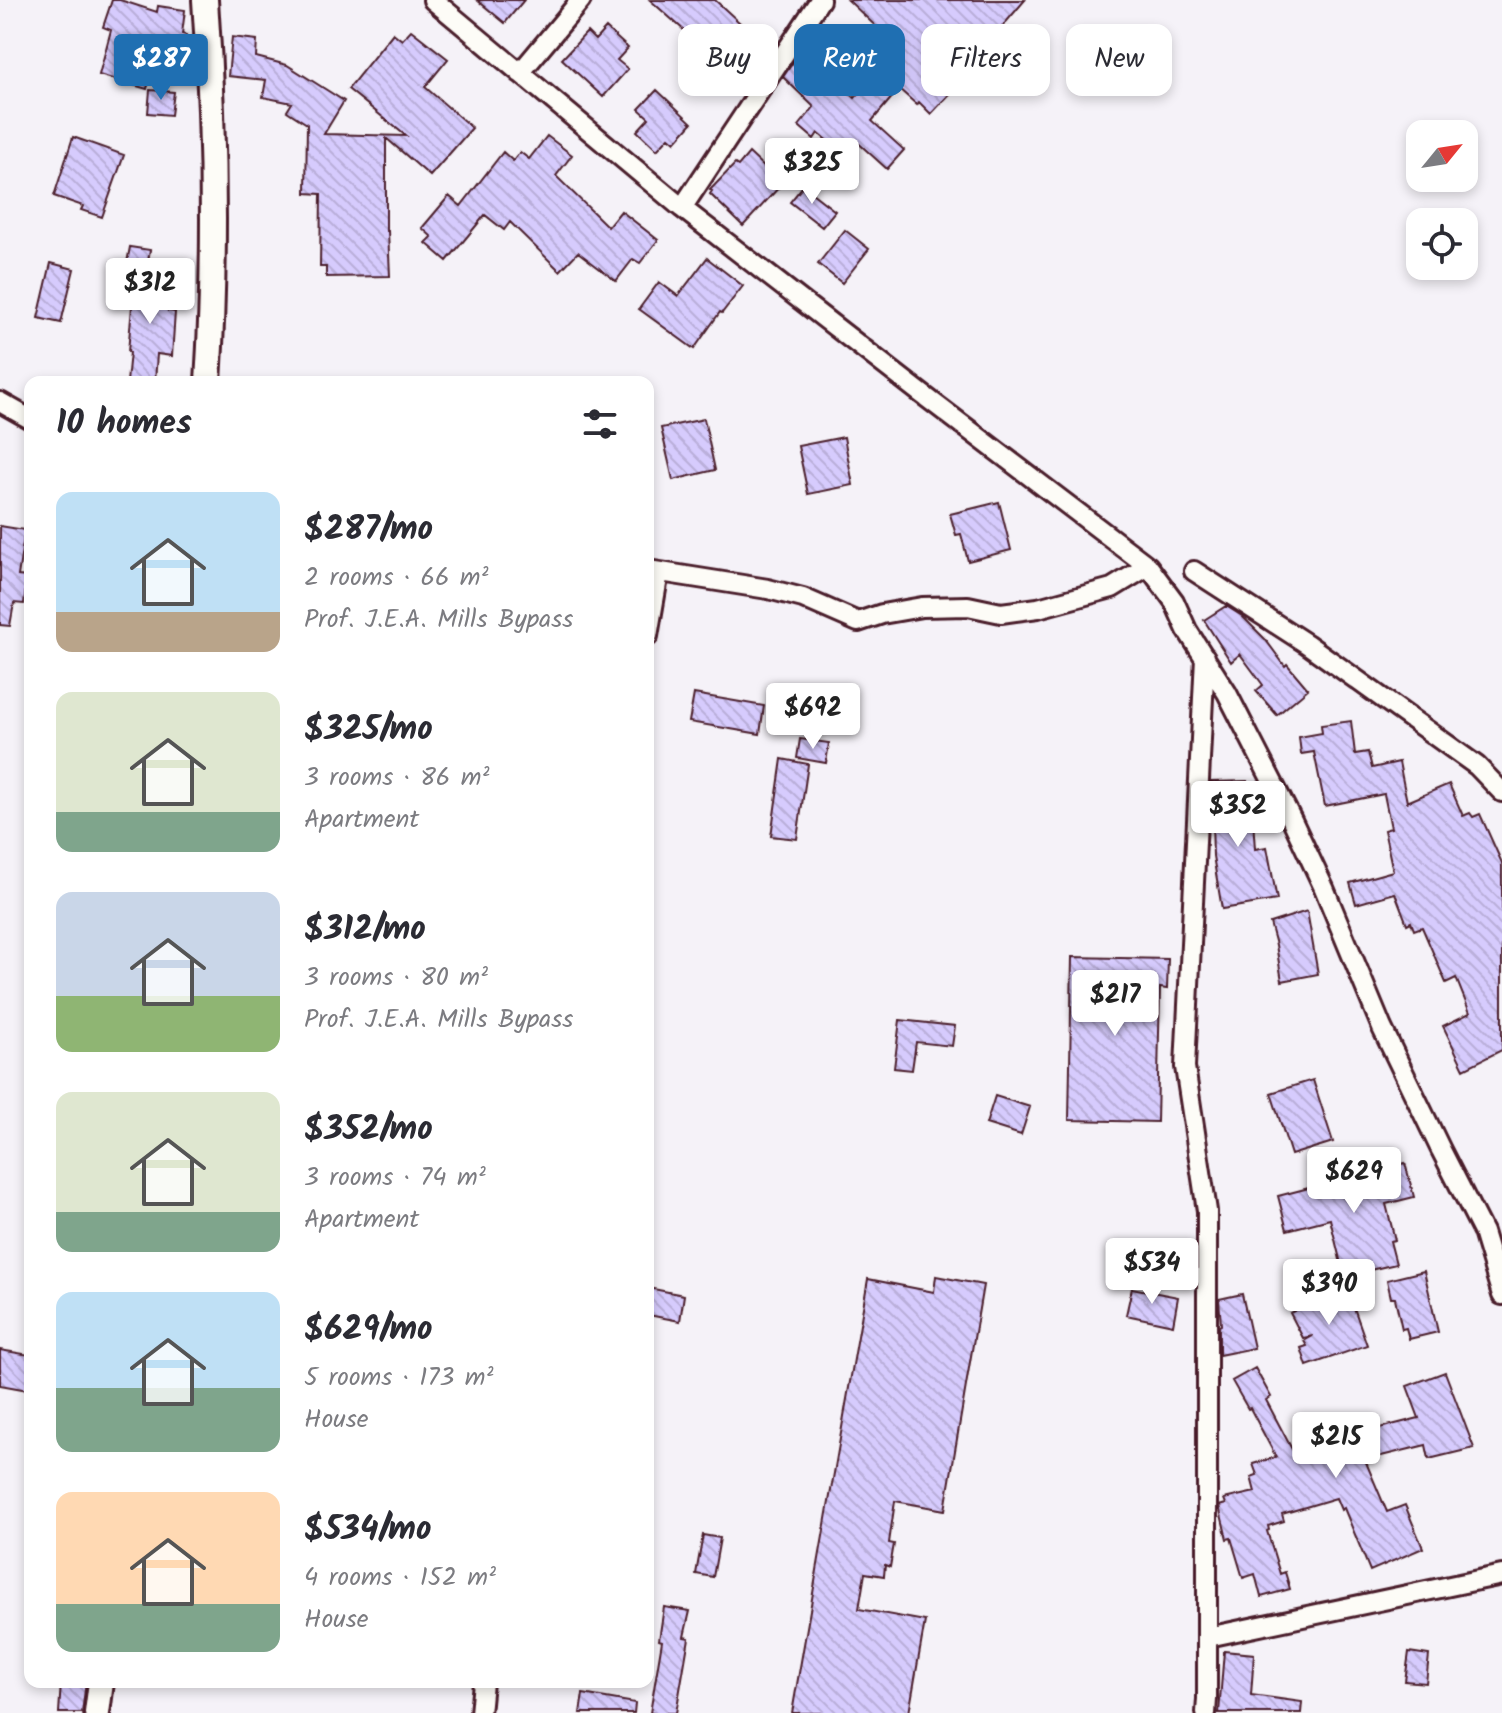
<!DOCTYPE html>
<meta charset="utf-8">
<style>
:root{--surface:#fff;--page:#f2f2f3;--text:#2b2b33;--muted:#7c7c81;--accent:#1f6fb2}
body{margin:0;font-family:Kalam,sans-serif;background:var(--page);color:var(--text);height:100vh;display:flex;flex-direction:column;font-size:30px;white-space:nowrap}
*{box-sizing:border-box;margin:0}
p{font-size:26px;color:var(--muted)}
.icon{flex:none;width:44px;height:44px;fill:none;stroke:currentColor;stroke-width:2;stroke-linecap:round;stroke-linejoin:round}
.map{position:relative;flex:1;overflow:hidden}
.drawer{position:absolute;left:24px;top:376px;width:630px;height:1312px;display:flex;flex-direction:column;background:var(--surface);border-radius:16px;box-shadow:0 4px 12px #0003}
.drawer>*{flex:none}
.banner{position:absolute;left:678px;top:24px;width:704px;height:72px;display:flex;gap:16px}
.needle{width:52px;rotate:60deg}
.controls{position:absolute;left:1406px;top:120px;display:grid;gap:16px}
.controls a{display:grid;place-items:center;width:72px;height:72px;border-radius:16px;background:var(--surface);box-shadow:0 4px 12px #0003;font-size:40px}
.price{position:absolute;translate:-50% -68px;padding:0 18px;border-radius:8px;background:#fff;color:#222;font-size:26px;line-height:52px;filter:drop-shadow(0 2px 4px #0008)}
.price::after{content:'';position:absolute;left:50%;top:48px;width:24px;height:18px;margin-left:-12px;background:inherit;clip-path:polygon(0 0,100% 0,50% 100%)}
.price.current{background:var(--accent);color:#fff}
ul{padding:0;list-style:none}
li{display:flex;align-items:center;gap:24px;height:200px;padding:0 32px}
li span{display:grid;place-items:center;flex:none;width:224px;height:160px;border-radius:16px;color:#555}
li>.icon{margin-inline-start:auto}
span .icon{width:96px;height:96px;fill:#fffc;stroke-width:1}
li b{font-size:34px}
h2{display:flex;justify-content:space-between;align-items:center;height:96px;padding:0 32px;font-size:34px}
.tag{padding:0 28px;border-radius:16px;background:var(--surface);box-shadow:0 4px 12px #0003;font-size:28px;line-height:72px}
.tag.current{background:var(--accent);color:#fff}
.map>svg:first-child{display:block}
.building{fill:url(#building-back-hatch);stroke:#4a1f2b;stroke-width:2}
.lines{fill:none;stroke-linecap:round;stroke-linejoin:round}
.minor-casing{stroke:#4a1f2b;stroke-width:24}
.tertiary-casing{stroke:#4a1f2b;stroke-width:30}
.minor{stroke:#fdfcf7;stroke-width:18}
.tertiary{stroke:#fdfcf7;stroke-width:24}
</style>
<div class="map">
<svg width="1502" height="1713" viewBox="0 0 1502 1713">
<defs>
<pattern id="building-back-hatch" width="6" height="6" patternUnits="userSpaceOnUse" patternTransform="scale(2)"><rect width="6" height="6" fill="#d6cbfd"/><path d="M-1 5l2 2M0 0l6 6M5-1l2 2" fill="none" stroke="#b9aed9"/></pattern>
</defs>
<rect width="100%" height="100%" fill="#f5f2f8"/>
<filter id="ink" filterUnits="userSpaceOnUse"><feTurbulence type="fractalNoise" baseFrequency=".0125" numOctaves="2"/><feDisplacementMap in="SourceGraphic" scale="16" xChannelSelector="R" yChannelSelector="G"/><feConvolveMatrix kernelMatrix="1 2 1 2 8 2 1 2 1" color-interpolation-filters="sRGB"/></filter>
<g filter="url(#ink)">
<!-- building -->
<path class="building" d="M112,0H120L157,12L158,6L185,10L182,34L186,35L183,53L158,49L147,89L99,75L111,30L103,27Z
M477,0H524L505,23Z
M650,0H715L763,44L744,65L730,53L721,63Z
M848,0H1025L1001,28L1004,31L978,66L977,65L931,114L919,102L917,105L899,89L872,121L904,150L887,169L855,140L843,154L818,133L814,139L799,126L814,107L783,77L794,61L804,50L813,58L819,52L834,66L828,72L855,98L881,68L869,57L887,37Z
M606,28L628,48L617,60L628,69L603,97L562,59L587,32L595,40Z
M411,30L448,59L425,87L472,128L430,176L386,138V231H388L390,276L326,277V267H320L321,194L306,193L307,124L287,111L292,103L263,97L266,80L228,76L232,37L257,40L256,57L287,65L344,101L324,134L406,136L348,89L393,33L402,40Z
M150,90L174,92L171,115L148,113Z
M657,90L692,123L675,142L669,137L657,150L637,131L649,118L639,109Z
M547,136L572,155L556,176L608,227L621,211L658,240L640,263L633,259L616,281L578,252L560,271L510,222L504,230L485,215L447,261L426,243L432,237L422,228L449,196L461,206L503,152L513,161L520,152L529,159Z
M73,137L124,155L102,217L81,210L83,206L54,196Z
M749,153L782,184L743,226L710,194L712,191L710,190L735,164L738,166Z
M803,186L835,211L822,227L790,202Z
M845,230L869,249L842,283L818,264Z
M130,247L150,250L146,272L126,268Z
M707,258L743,286L722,313L720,312L694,349L639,309L659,282L678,296Z
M51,263L74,269L61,323L38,318Z
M135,272L171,275L168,311L175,312L172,356L157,354L155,382H127L130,352H128Z
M704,419L715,470L673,480L661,428Z
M844,437L853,485L808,494L798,446Z
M999,502L1011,550L968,561L961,534L956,535L950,514Z
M0,526L25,530L18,576L27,577L24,604L14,603L10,626L0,625Z
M1226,606L1242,616L1265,639L1285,666L1287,664L1308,689L1277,715L1256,691L1263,685L1240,654L1231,662L1204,620Z
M694,694L764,706L760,734L689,722Z
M1351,721L1355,754L1368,752L1372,768L1399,762L1407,802L1449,784L1463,816L1470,813L1473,817L1480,814L1502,863V1050L1464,1069L1443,1026L1470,1013L1456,978L1446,983L1422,927L1414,930L1411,922L1407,924L1395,893L1356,904L1350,883L1393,871L1384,830L1391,828L1384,794L1325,806L1314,752L1301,754L1299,737L1322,733L1321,725Z
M800,739L829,743L826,763L797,758Z
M782,759L808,764L797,839L771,836Z
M1247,781V791H1250L1251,820H1253L1255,849L1267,847L1277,900L1222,909L1213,856L1211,782Z
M1307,911L1318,974L1282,981L1276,945L1270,923Z
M1072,957L1168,959L1167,989L1160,988L1157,1122L1069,1120Z
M900,1020L955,1026L952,1046L916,1042L912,1070L894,1068Z
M1313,1080L1333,1142L1291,1155L1271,1093Z
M995,1096L1030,1107L1021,1135L986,1124Z
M1405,1163L1414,1197L1386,1204L1395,1240L1390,1241L1396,1264L1344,1276L1330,1219L1287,1230L1278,1196Z
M1424,1271L1438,1332L1409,1339L1406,1328L1402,1329L1395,1298H1391L1387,1280Z
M936,1276L983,1285L945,1510L895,1501L889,1543L894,1544L890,1567L885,1565L884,1576L865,1573L859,1609L925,1621L909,1713H792L868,1279L934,1292Z
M1343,1286L1353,1305L1367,1345L1307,1366L1301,1348L1307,1346L1304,1341L1313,1336L1303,1338L1290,1313Z
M648,1288L684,1295L680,1321L648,1315Z
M1132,1288L1178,1297L1173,1325L1126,1315Z
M1242,1294L1254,1348L1219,1355V1326L1221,1325L1219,1299Z
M0,1350L30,1355L28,1390L0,1385Z
M1255,1368L1271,1397L1266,1400L1295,1455L1324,1442L1419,1418L1407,1386L1445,1372L1474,1448L1429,1459L1426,1445L1365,1460L1387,1512L1405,1505L1423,1548L1370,1571L1344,1508L1341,1510L1336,1498L1282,1514L1284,1521L1268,1526L1269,1530L1267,1531L1280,1574L1285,1572L1290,1589L1261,1597L1255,1574L1243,1578L1231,1538L1227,1539L1219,1506L1226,1504L1224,1499L1255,1492L1251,1477L1257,1475L1253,1464L1276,1457L1250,1408L1248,1409L1232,1381Z
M703,1535L720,1538L713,1577L696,1574Z
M664,1607L690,1611L684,1637L689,1638L676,1713H650L662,1641L659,1640Z
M1224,1651L1254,1654L1251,1695L1302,1702L1301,1713H1219Z
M1409,1652L1429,1655L1426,1683L1405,1681Z
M61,1682H86L82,1713H59Z
M583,1694L635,1703L634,1713H580Z"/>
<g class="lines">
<!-- minor casing -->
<g class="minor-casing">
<path id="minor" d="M433,0L682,208L918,391L1148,566L1174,601L1187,630L1227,693L1292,820L1324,888L1382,1028L1441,1150L1483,1232L1502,1295
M520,73L581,0
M682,208L820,0
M0,402L30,419
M648,570L768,589L803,598L858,622L882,614L922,607L968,606L1001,613L1038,608L1112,588L1148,566
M1194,571L1307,644L1477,766L1502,792
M648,636L659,572
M1205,657L1185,1067L1207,1211V1699L1206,1713
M1208,1637L1502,1575
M480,1713L483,1682"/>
</g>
<!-- tertiary casing -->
<g class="tertiary-casing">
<path id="tertiary" d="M205,0C214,127 216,255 208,382
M97,1713L101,1682"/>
</g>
<!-- minor -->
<use href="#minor" class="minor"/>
<!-- tertiary -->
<use href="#tertiary" class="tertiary"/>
</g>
</g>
</svg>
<div class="controls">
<a><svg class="needle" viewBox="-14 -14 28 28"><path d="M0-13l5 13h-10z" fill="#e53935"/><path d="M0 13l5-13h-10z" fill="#7c7c81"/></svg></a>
<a><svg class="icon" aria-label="locate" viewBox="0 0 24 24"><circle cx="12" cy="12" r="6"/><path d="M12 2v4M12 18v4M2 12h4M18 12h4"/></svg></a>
</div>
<b class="price current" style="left:161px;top:102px">$287</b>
<b class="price" style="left:812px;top:206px">$325</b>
<b class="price" style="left:150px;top:326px">$312</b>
<b class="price" style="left:813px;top:751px">$692</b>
<b class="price" style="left:1238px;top:849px">$352</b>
<b class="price" style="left:1115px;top:1038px">$217</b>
<b class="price" style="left:1354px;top:1215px">$629</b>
<b class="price" style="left:1152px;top:1306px">$534</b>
<b class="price" style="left:1329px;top:1327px">$390</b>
<b class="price" style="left:1336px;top:1480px">$215</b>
<div class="banner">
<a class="tag">Buy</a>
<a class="tag current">Rent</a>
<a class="tag">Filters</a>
<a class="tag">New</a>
</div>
<section class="drawer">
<h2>10 homes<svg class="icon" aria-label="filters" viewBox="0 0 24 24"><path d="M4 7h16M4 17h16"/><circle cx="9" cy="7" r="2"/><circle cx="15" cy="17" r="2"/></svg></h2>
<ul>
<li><span style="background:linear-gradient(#bfe0f5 75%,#b9a48a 0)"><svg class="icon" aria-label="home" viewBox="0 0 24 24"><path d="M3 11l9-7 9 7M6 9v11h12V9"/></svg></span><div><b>$287/mo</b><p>2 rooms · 66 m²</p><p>Prof. J.E.A. Mills Bypass</p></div></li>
<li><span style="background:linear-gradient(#dfe7d0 75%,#7fa58c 0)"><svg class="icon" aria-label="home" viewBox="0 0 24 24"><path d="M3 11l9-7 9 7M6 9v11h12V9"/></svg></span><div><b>$325/mo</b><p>3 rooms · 86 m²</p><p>Apartment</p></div></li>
<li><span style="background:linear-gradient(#c9d6e8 65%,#8fb573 0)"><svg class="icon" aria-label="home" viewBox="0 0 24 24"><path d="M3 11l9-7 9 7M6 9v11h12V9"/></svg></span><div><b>$312/mo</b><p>3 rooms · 80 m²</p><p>Prof. J.E.A. Mills Bypass</p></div></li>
<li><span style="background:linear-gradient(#dfe7d0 75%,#7fa58c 0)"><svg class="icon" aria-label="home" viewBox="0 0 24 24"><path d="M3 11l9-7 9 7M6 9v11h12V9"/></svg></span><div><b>$352/mo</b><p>3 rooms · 74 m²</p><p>Apartment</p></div></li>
<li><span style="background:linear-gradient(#bfe0f5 60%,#7fa58c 0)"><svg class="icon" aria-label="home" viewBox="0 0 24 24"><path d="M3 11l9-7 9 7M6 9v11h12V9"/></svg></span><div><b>$629/mo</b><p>5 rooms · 173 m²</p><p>House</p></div></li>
<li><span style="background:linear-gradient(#ffd9b3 70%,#7fa58c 0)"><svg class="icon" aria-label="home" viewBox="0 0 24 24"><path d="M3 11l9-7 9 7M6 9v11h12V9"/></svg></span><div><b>$534/mo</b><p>4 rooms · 152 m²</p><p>House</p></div></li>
</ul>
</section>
</div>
